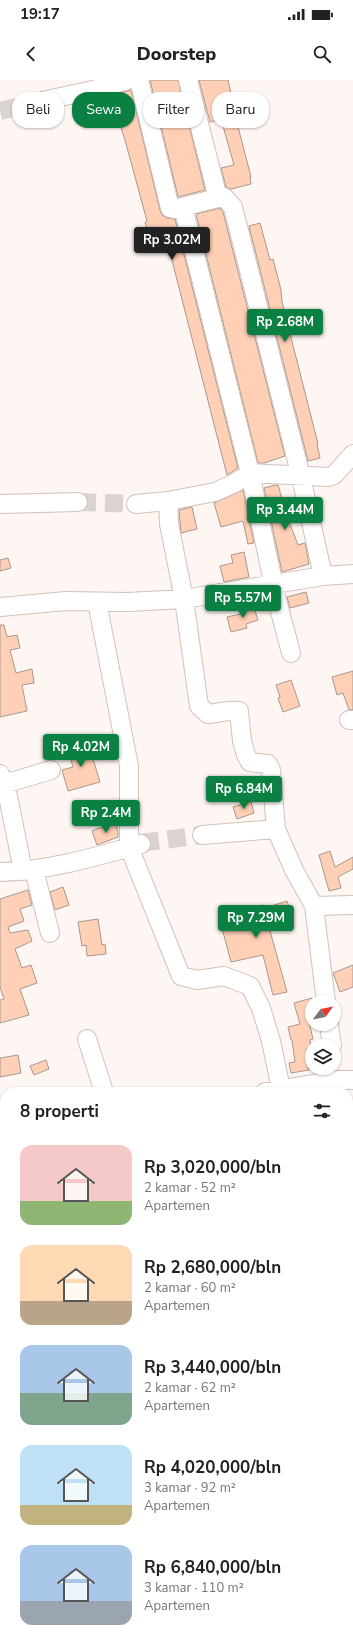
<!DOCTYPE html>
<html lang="id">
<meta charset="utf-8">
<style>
:root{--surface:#fff;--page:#f2f2f2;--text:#202124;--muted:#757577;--accent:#0b8043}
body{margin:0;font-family:"Nunito Sans",sans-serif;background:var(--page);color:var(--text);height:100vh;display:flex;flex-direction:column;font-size:15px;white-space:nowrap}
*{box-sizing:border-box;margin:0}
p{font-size:13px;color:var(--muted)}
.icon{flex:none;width:22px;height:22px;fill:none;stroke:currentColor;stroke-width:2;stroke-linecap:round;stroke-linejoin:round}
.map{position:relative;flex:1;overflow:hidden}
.panel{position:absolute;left:0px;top:1007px;width:353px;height:556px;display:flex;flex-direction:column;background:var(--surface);border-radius:16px 16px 0 0;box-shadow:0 1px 3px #0004}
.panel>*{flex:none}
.banner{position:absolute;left:12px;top:12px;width:329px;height:36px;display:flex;gap:8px}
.needle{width:26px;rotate:58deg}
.buttons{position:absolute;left:305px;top:915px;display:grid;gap:8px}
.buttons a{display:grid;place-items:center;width:36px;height:36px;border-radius:50%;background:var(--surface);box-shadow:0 1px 3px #0004;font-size:20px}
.price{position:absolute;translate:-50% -34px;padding:0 9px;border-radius:4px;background:var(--accent);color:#fff;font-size:13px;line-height:26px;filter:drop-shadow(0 1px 2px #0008)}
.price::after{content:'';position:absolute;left:50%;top:24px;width:12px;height:9px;margin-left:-6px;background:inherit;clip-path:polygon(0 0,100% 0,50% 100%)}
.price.on{background:#222;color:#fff}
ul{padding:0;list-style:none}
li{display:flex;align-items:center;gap:12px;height:100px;padding:0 20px}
li span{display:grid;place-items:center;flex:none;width:112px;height:80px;border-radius:12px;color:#555}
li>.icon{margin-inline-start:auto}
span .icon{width:48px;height:48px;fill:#fffc;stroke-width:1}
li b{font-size:17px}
h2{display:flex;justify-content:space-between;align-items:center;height:48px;padding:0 20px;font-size:17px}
.tag{padding:0 14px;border-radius:16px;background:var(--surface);box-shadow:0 1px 3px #0004;font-size:14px;line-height:36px}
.tag.on{background:var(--accent);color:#fff}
.status{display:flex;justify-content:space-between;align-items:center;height:28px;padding:0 20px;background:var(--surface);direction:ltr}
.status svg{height:11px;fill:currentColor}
header{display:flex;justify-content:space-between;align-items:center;height:52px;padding:0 20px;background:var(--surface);font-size:18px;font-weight:800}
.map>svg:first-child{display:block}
.building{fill:#ffcfb6;stroke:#a89890}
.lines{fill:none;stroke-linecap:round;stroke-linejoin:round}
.minor-tunnel{stroke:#dad3d0;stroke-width:18;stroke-dasharray:18 9;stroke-linecap:butt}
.minor-casing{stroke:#d2c2b9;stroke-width:20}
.minor{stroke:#fff;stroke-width:18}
</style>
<div class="status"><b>19:17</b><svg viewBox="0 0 49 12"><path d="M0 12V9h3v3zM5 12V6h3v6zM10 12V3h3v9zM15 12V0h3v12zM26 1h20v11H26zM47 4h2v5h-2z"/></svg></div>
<header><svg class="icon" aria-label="back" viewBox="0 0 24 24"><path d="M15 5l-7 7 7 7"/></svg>Doorstep<svg class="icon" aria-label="search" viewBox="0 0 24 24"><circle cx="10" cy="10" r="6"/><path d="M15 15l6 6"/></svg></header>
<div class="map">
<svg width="353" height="1563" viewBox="0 0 353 1563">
<rect width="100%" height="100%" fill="#fdf6f2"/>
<!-- building -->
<path class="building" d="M150,0H178L205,110L178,117Z
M199,0H228L236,35H235L251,97H250L251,104L231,109L226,107L221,88L234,85L221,39L210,42Z
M131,10L160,130L162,135L167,138L175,139L238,388L227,395L165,153L149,157L145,142L147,141L125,60L120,45H118L114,28L108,29L105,17Z
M220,128L223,132L285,376L264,383H258L196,134Z
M260,143L270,180L273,179L281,210L282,222L318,364H317L320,378L308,381L249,146Z
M275,405H278L283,422L289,420L294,434L287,436L298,465L305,463L309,484L282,492L264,408Z
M243,410L254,463L248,464L243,441L221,447L214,423Z
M192,427L197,449L181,453L179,430Z
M244,472L249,497L224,502L220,486L233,483L231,475Z
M8,478L11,488L0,491V480Z
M306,512L309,523L290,528L287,517Z
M253,525L258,540L246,544L247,548L231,552L227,537L245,533L243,528Z
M0,545H4L7,557L17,555L20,568L10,570L16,593L32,589L34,603L22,605L27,631L0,637Z
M353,591V630H349L343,613L337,615L332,597Z
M291,600L300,626L283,632L278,618L280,617L276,605Z
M88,662L100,702L68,711L62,690L73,687L67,667Z
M251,722L254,733L237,739L233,727Z
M115,742L118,752V757L97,765L92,751Z
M330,771L335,787L353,777V789L338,797L341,808L329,811L319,775Z
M63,807L69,825L55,830L50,812Z
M28,810L32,825L20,829L24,841L8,847L10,853L28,850L32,861L15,869L22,888L31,885L37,903L20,909L29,935L0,943V920L4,919L0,907V819Z
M287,821L291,833L267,840L287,912L273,915L263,875L231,882L219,837L242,832L253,827L264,825L265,828Z
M98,839L102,865L105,864L106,874L87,876L86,865L82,866L78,842Z
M353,885V907L340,912L333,893Z
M312,918V931L307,933L313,959L310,960L311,968L306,969L309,990L291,993L289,983L295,982L292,960H291L288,947L300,944L294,923Z
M18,975L21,993L0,997V978Z
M46,980L49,989L34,995L30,986Z"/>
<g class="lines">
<!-- minor-tunnel -->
<path class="minor-tunnel" d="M0,31L42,21
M78,422L136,424
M141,763L202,755"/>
<!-- minor casing -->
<g class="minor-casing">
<path id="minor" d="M139,0L170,128L174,129L218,118
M188,0L218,118L224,117L233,127L301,397L323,496
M42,21L93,10L127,0
M183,127L250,393L272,497L273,505L291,573
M168,421L169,444L184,519L323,496L353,494
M0,424L78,422
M136,424L168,421L215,412L235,403L250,393L329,397L334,395L353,374
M97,522L129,686V767L181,896L197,900L224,896L250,906L261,928L271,961L281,1009
M0,527L66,521L128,522L184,519L199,626L208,634C218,633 228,630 239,631L242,661L246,675L250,682L268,684L271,690L276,749L294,790L314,826L326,922
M349,640H353
M0,694L8,716L23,791
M4,704L51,690
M202,755L276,749
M34,790L50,853
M0,792C48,791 95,777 141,764
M314,826L353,825
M329,944L332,966
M87,959L104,1012
M265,1012L336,1000H353
M0,1035L5,1034
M0,1311L5,1310
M348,1412L353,1411"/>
</g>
<!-- minor -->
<use href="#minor" class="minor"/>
</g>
</svg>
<div class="buttons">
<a><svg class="needle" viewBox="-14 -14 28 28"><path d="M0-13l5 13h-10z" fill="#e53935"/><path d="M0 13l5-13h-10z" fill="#757577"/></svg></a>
<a><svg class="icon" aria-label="layers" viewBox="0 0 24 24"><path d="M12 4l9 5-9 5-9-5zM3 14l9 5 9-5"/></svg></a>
</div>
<b class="price on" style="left:172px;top:181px">Rp 3.02M</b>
<b class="price" style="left:285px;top:263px">Rp 2.68M</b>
<b class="price" style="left:285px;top:451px">Rp 3.44M</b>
<b class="price" style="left:243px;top:539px">Rp 5.57M</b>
<b class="price" style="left:81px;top:688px">Rp 4.02M</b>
<b class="price" style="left:244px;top:730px">Rp 6.84M</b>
<b class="price" style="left:106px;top:754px">Rp 2.4M</b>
<b class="price" style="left:256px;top:859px">Rp 7.29M</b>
<div class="banner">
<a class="tag">Beli</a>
<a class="tag on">Sewa</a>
<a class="tag">Filter</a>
<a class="tag">Baru</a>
</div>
<section class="panel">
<h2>8 properti<svg class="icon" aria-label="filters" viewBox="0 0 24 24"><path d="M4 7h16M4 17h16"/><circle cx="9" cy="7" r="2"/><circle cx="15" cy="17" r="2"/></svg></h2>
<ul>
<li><span style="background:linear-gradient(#f6c9c9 70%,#8fb573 0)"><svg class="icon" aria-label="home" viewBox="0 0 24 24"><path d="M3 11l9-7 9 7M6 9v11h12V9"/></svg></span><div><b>Rp 3,020,000/bln</b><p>2 kamar · 52 m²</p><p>Apartemen</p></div></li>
<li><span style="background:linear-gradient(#ffd9b3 70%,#b9a48a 0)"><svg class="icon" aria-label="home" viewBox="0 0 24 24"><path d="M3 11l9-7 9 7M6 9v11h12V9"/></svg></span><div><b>Rp 2,680,000/bln</b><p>2 kamar · 60 m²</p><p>Apartemen</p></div></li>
<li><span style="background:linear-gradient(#a9c7e8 60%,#7fa58c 0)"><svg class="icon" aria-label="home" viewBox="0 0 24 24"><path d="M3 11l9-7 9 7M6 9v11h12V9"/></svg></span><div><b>Rp 3,440,000/bln</b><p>2 kamar · 62 m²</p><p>Apartemen</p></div></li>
<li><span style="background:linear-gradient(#bfe0f5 75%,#c2b280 0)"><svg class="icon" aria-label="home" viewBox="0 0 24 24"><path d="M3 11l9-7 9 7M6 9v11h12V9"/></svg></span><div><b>Rp 4,020,000/bln</b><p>3 kamar · 92 m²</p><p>Apartemen</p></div></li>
<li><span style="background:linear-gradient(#a9c7e8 70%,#9aa5b1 0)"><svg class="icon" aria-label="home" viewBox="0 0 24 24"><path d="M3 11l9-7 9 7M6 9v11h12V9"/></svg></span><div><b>Rp 6,840,000/bln</b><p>3 kamar · 110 m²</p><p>Apartemen</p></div></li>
</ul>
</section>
</div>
